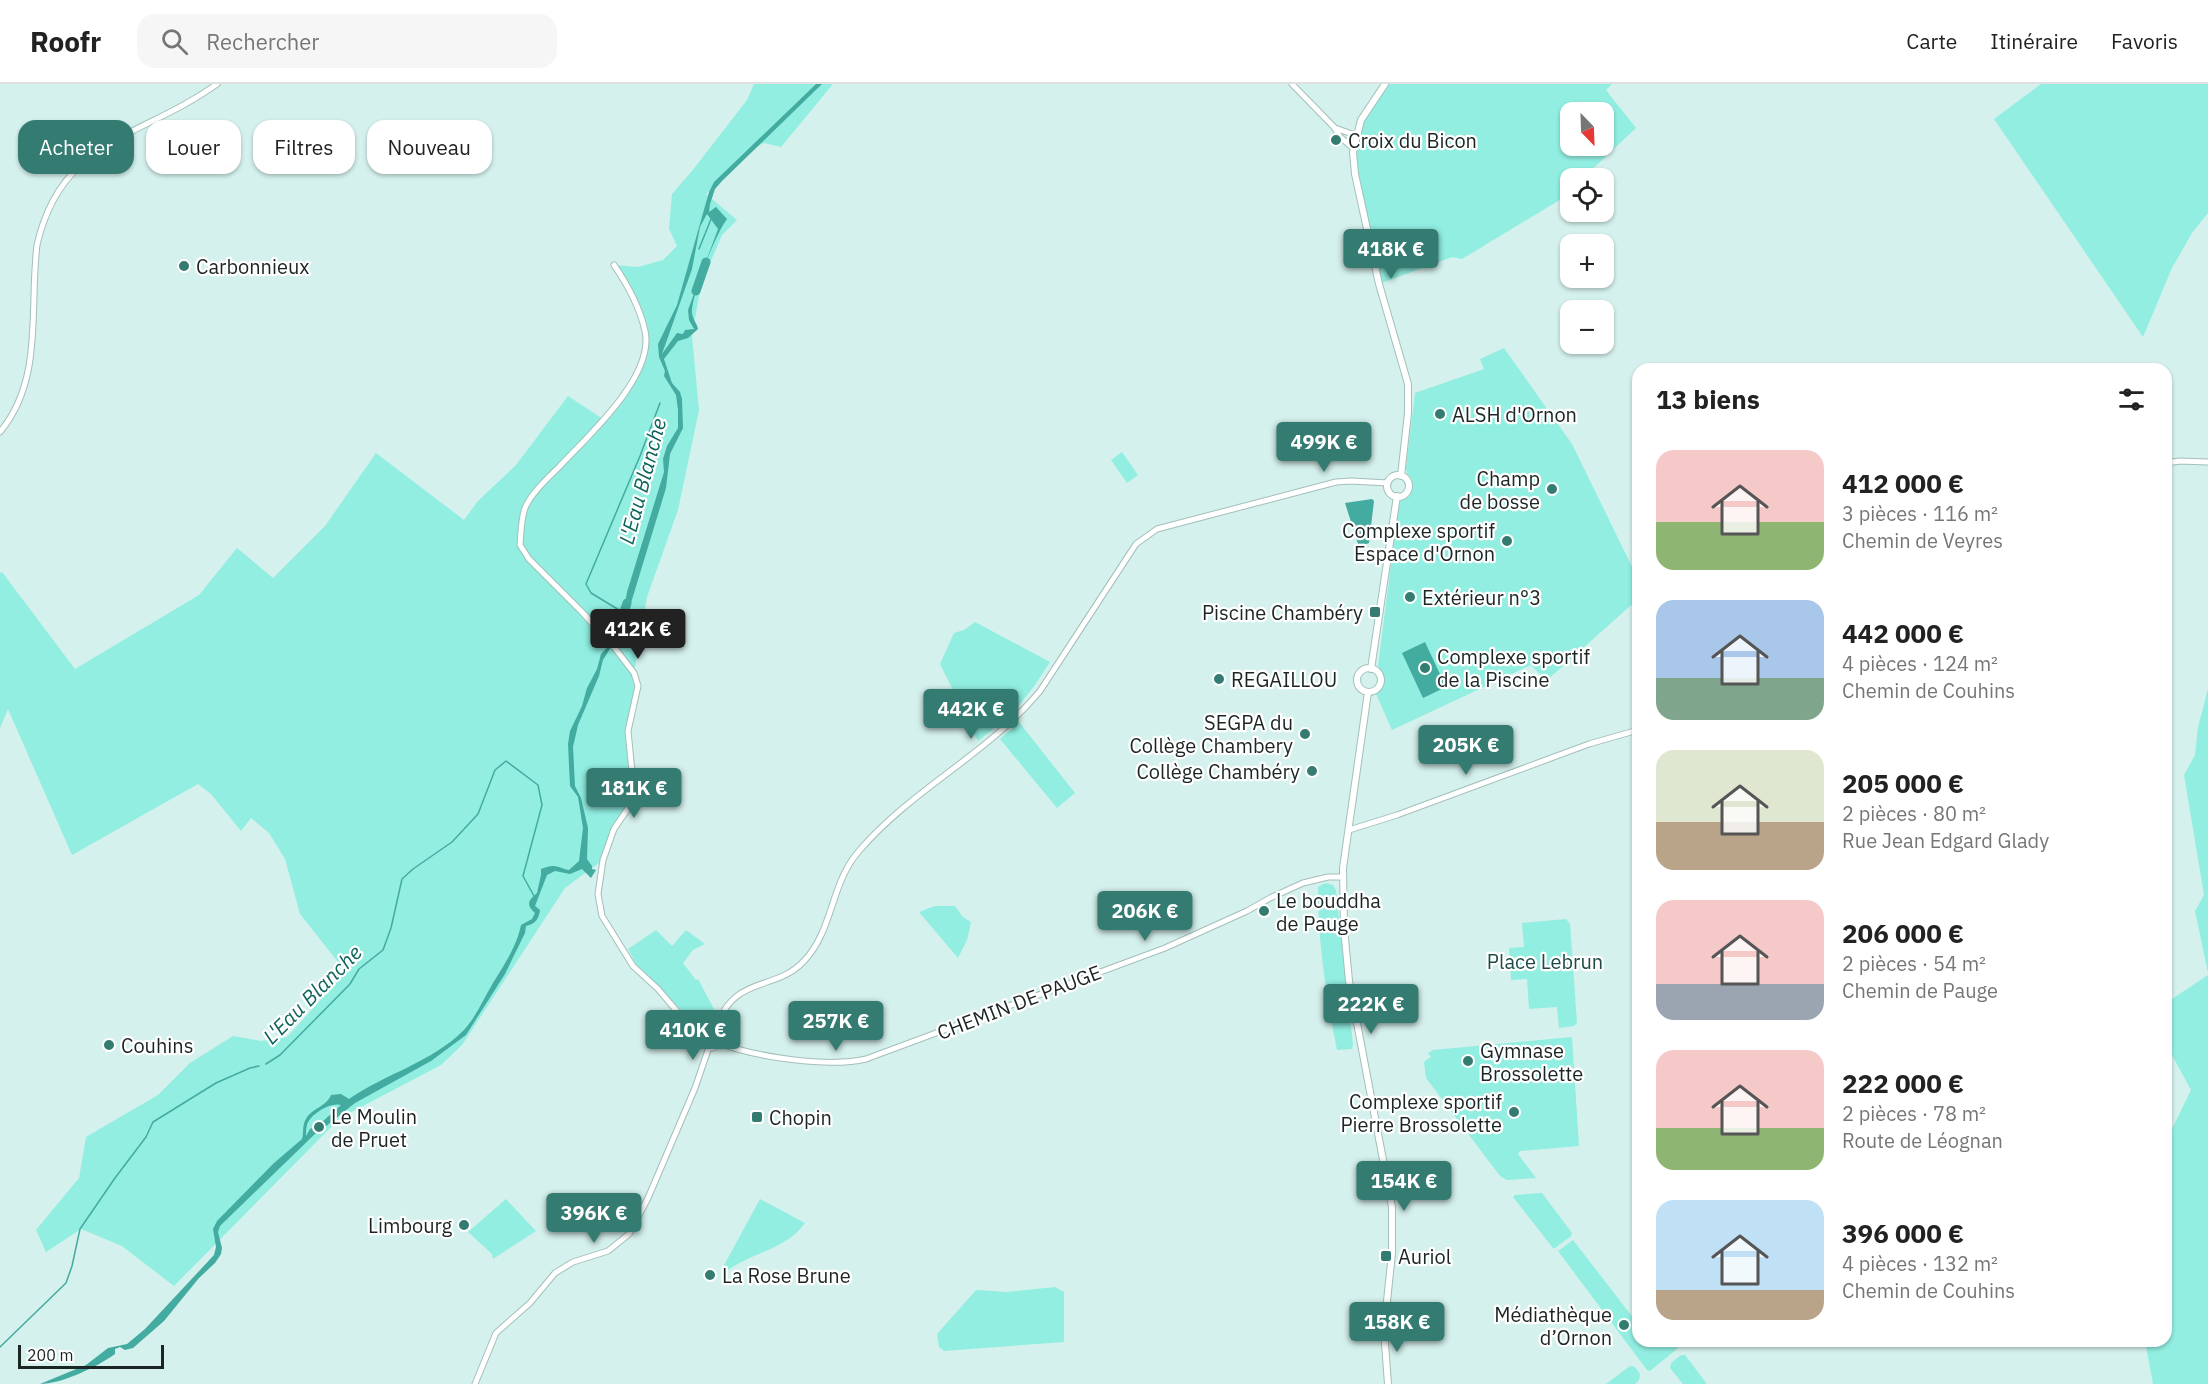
<!DOCTYPE html>
<html lang="fr">
<meta charset="utf-8">
<style>
:root{--surface:#fff;--page:#f6f6f6;--text:#222;--muted:#767676;--line:#e0e0e0;--accent:#347b72}
body{margin:0;font-family:"IBM Plex Sans",sans-serif;background:var(--page);color:var(--text);height:100vh;display:flex;flex-direction:column;font-size:22px;white-space:nowrap}
*{box-sizing:border-box;margin:0}
p{font-size:20px;color:var(--muted)}
.icon{flex:none;width:33px;height:33px;fill:none;stroke:currentColor;stroke-width:2;stroke-linecap:round;stroke-linejoin:round}
.map{position:relative;flex:1;overflow:hidden}
.side{position:absolute;left:1632px;top:279px;width:540px;height:984px;display:flex;flex-direction:column;background:var(--surface);border-radius:18px;box-shadow:0 2px 4px #0004}
.side>*{flex:none}
.guide{position:absolute;left:18px;top:36px;width:570px;height:54px;display:flex;gap:12px}
.needle{width:39px;rotate:157deg}
.controls{position:absolute;left:1560px;top:18px;display:grid;gap:12px}
.controls a{display:grid;place-items:center;width:54px;height:54px;border-radius:12px;background:var(--surface);box-shadow:0 2px 4px #0004;font-size:30px}
.scale{position:absolute;left:18px;bottom:15px;width:146px;box-sizing:border-box;padding-left:6px;border:3px solid #1b2524;border-top:0;font-size:16px;line-height:21px;white-space:nowrap;color:#1b2524;-webkit-text-stroke:4px #fff;paint-order:stroke}
.price{position:absolute;translate:-50% -51px;padding:0 14px;border-radius:6px;background:var(--accent);color:#fff;font-size:20px;line-height:39px;filter:drop-shadow(0 2px 3px #0008)}
.price::after{content:'';position:absolute;left:50%;top:36px;width:18px;height:14px;margin-left:-9px;background:inherit;clip-path:polygon(0 0,100% 0,50% 100%)}
.price.current{background:#222;color:#fff}
ul{padding:0;list-style:none}
li{display:flex;align-items:center;gap:18px;height:150px;padding:0 24px}
li span{display:grid;place-items:center;flex:none;width:168px;height:120px;border-radius:18px;color:#555}
li>.icon{margin-inline-start:auto}
span .icon{width:72px;height:72px;fill:#fffc;stroke-width:1}
li b{font-size:26px}
h2{display:flex;justify-content:space-between;align-items:center;height:72px;padding:0 24px;font-size:26px}
.tag{padding:0 21px;border-radius:18px;background:var(--surface);box-shadow:0 2px 4px #0004;font-size:21px;line-height:54px}
.tag.current{background:var(--accent);color:#fff}
header{display:flex;align-items:center;gap:36px;box-sizing:border-box;height:84px;padding:0 30px;background:var(--surface);border-bottom:2px solid var(--line)}
header strong{font-size:28px}
nav{display:flex;gap:33px;margin-inline-start:auto;font-size:21px}
.search{width:420px;height:54px;background:var(--page);display:flex;align-items:center;gap:15px;box-sizing:border-box;padding:0 21px;border-radius:18px;color:var(--muted);font-size:22px}
.map>svg:first-child{display:block}
.green{fill:#91eee1;fill-rule:evenodd}
.water{fill:#43ab9f;fill-rule:evenodd}
.lines{fill:none;stroke-linecap:round;stroke-linejoin:round}
.stream{stroke:#43ab9f;stroke-width:1.5}
.river{stroke:#43ab9f;stroke-width:9}
.minor-casing{stroke:#a3bfba;stroke-width:7}
.major-casing{stroke:#a3bfba;stroke-width:8}
.minor{stroke:#fff;stroke-width:5}
.major{stroke:#fff;stroke-width:6}
.poi-dot{fill:#347b72;stroke:#fff;stroke-width:2}
.labels{text-anchor:middle;dominant-baseline:central;stroke-width:4.5;stroke-linejoin:round;paint-order:stroke}
.poi-label{font-size:20px;fill:#1b2524;stroke:#fff;text-anchor:start}
.park-label{font-size:20px;fill:#1e4b46;stroke:#fff}
.street-label{font-size:20px;fill:#1b2524;stroke:#fff}
.water-label{font-size:21px;font-style:italic;fill:#0f645c;stroke:#fff}
</style>
<header>
<strong>Roofr</strong>
<div class="search"><svg class="icon" aria-label="search" viewBox="0 0 24 24"><circle cx="10" cy="10" r="6"/><path d="M15 15l6 6"/></svg>Rechercher</div>
<nav><a>Carte</a><a>Itinéraire</a><a>Favoris</a></nav>
</header>
<div class="map">
<svg width="2208" height="1300" viewBox="0 0 2208 1300">
<rect width="100%" height="100%" fill="#d5f1ed"/>
<!-- green -->
<path class="green" d="M754,0H833L781,63L764,59L758,62L706,110L737,136L722,151L701,200L692,252L699,326L678,426L647,513L634,589L638,602L628,647L633,697L631,720L614,745L603,776L565,804L462,961L441,981L340,1034L174,1202L122,1162L81,1145L46,1168L36,1146L79,1094L86,1053L158,1011L190,979L233,952L261,957L287,953L346,888L300,830L285,775L269,749L251,734L241,747L211,710L198,700L72,771L8,625L0,644V489L2,488L75,585L199,511L237,464L273,494L325,442L376,369L464,436L478,417L516,381L568,312L603,335C612,323 637,293 641,281C653,242 632,214 614,181L638,183L663,176L677,162L669,145L672,110L692,87L747,16Z
M1385,0H1612L1606,6L1636,44L1583,94H1570V107L1563,114L1462,175L1452,173L1379,200L1355,90V51ZM1570,28H1604V62H1570Z
M2041,0H2208V129L2192,149L2172,184L2143,253L1994,35Z
M1504,264L1572,360L1638,495V515L1546,597L1531,581L1392,646L1376,610C1388,599 1385,594 1378,582L1399,418C1408,412 1411,406 1412,395L1407,390L1406,383L1415,309L1484,285L1480,275Z
M1122,368L1138,391L1127,399L1111,376Z
M975,538L1050,578L1035,601L1012,630L978,657L940,580L954,549L964,546Z
M2208,605V889L2195,827L2204,811L2184,691L2195,671L2198,643Z
M1019,638L1075,709L1057,724L1000,655Z
M1325,799L1333,801L1336,806L1353,961L1352,965L1337,966C1326,911 1318,860 1318,803Z
M935,822H955L963,833L971,838L967,856L958,874L919,828Z
M1566,835L1570,840L1577,939L1574,942L1559,944L1557,923L1529,925L1527,895L1511,896L1509,864L1524,863L1522,839Z
M656,846L672,862L686,846L705,860L693,866L683,879L696,896L698,895L715,927L712,937L706,942L693,938L636,880L628,865Z
M2208,891V1300H2153L2145,1257H2166V1051L2170,1049L2191,1006L2166,960V919Z
M1572,953L1579,1062L1520,1067L1518,1070L1536,1094L1507,1096L1500,1092L1426,994L1424,978L1431,973L1428,969L1433,966Z
M1542,1109L1572,1149L1571,1152L1555,1164H1553L1513,1113L1515,1111Z
M506,1115L536,1147L493,1175L492,1170L468,1148Z
M760,1115L805,1139C787,1165 753,1168 728,1186L723,1183Z
M1573,1156L1638,1240V1257H1651L1656,1263L1664,1257H1674L1678,1262L1677,1265L1650,1287L1647,1286L1558,1167Z
M1055,1203L1064,1208V1258L944,1267L939,1263L937,1250L976,1206L1007,1208Z
M1681,1271H1685L1707,1300H1683L1670,1284L1671,1279Z
M1630,1282L1635,1283L1640,1290L1639,1296L1635,1300H1606Z"/>
<!-- water -->
<path class="water" d="M816,0H822L722,97L715,105L710,120L709,128L716,123L727,135C716,149 692,210 692,228C692,235 697,239 698,245L688,254L678,257L664,275L672,299L680,308L682,315L683,344L670,370L666,404L627,532L623,531L627,508L664,388L663,375L667,362L678,344V326L676,311L664,292L665,287L659,273L658,260L677,221L709,108L714,98ZM707,130L718,145L688,226L689,236L694,245L685,246L683,250L677,249L662,270L692,185L700,143Z
M1372,415L1374,417L1369,459L1361,462L1358,460L1345,419Z
M620,537L626,539L624,547L618,549L619,558L611,563L603,576L599,592L578,641L573,663L575,702L581,714L588,744L587,775L592,782V785L596,786L591,794L582,785L570,790L555,787L547,791L535,822L540,826C539,835 535,840 526,842L525,849L505,890L466,951L431,977L355,1019L325,1043L321,1039L341,1021C331,1018 314,1028 308,1038C306,1042 306,1048 306,1052L310,1045L314,1043L317,1048L220,1142L218,1148L222,1164L221,1170L215,1179L199,1194L164,1237L133,1264L125,1266L120,1263L115,1265V1270C97,1283 61,1300 40,1300L86,1281L108,1264L127,1260L145,1245L214,1171L216,1163L213,1145L217,1137L274,1079L302,1055C304,1048 302,1041 306,1035C312,1024 326,1023 331,1011L341,1010L349,1015C385,990 432,978 464,946C476,933 484,914 493,899C504,881 517,862 521,841L532,835L535,829C525,820 529,816 537,809L541,791V785C555,779 556,783 569,786L579,777L583,744L578,713L570,702L568,660L570,647L582,622L587,604L597,585L601,570L613,557L615,546Z
M1425,558L1446,603L1423,614L1402,569Z"/>
<g class="lines">
<!-- stream -->
<path class="stream" d="M699,165L711,135
M624,529L591,509L586,500L640,372L660,319
M266,980L280,971L350,900L359,885L383,866L391,844L402,795L413,785L452,758L478,730L495,686L506,677L538,701L542,721L523,792L534,812
M316,1046L324,1040
M0,1263L66,1199L72,1182L80,1145L115,1094L146,1053L153,1038L216,999L250,984L259,982"/>
<!-- river -->
<path class="river" d="M696,207L706,178
M617,549L627,519"/>
<!-- minor casing -->
<g class="minor-casing">
<path id="minor" d="M1292,0L1334,43L1340,53L1352,63
M1335,44L1355,51
M614,181C627,200 640,224 645,247C655,292 588,352 560,382C548,394 532,408 525,424C521,435 521,449 520,461L529,475L581,527L614,563L634,589L638,602L628,647L633,697L631,720L614,745L603,776L598,810L602,832L633,882L658,905L687,939L704,950
M0,348C44,295 29,225 37,161C61,54 142,54 217,0
M2166,379L2180,377L2208,378
M1349,746L1397,731L1589,660L1638,646
M702 955a9 9 0 1 1 18 0a9 9 0 1 1-18 0Z
M715,947C733,889 774,909 804,877C834,845 830,800 859,767C912,705 988,670 1040,607L1136,460L1157,445L1336,398L1351,397L1388,399
M719,959C755,973 829,984 866,975L1165,864L1247,827L1272,813L1303,799L1328,793H1343
M475,1300L496,1249L530,1219L555,1189L573,1178L608,1167L629,1150L648,1114L695,1004L709,963"/>
</g>
<!-- major casing -->
<g class="major-casing">
<path id="major" d="M1385,0L1361,36L1353,68L1355,90L1379,200L1408,300V329L1401,392
M1387 402a11 11 0 1 1 22 0a11 11 0 1 1-22 0Z
M1357 596a12 12 0 1 1 24 0a12 12 0 1 1-24 0Z
M1371,585L1397,412
M1368,608L1343,784L1344,844L1349,897L1392,1123V1169L1384,1246L1388,1300"/>
</g>
<!-- minor -->
<use href="#minor" class="minor"/>
<!-- major -->
<use href="#major" class="major"/>
</g>
<!-- markers -->
<g class="poi-dot">
<circle cx="1336" cy="56" r="6"/>
<circle cx="184" cy="182" r="6"/>
<circle cx="1440" cy="330" r="6"/>
<circle cx="1552" cy="405" r="6"/>
<circle cx="1507" cy="457" r="6"/>
<circle cx="1410" cy="513" r="6"/>
<rect x="1369" y="522" width="12" height="12" rx="3"/>
<circle cx="1425" cy="584" r="6"/>
<circle cx="1219" cy="595" r="6"/>
<circle cx="1305" cy="650" r="6"/>
<circle cx="1312" cy="687" r="6"/>
<circle cx="1264" cy="827" r="6"/>
<circle cx="109" cy="961" r="6"/>
<circle cx="1468" cy="977" r="6"/>
<circle cx="1514" cy="1028" r="6"/>
<rect x="751" y="1027" width="12" height="12" rx="3"/>
<circle cx="319" cy="1043" r="6"/>
<circle cx="464" cy="1141" r="6"/>
<rect x="1380" y="1166" width="12" height="12" rx="3"/>
<circle cx="710" cy="1191" r="6"/>
<circle cx="1624" cy="1241" r="6"/>
</g>
<g class="labels">
<!-- poi labels -->
<g class="poi-label">
<text x="1348" y="56">Croix du Bicon</text>
<text x="196" y="182">Carbonnieux</text>
<text x="1452" y="330">ALSH d'Ornon</text>
<text x="1540" y="394" text-anchor="end">Champ<tspan x="1540" dy="23">de bosse</tspan></text>
<text x="1495" y="446" text-anchor="end">Complexe sportif<tspan x="1495" dy="23">Espace d'Ornon</tspan></text>
<text x="1422" y="513">Extérieur n°3</text>
<text x="1363" y="528" text-anchor="end">Piscine Chambéry</text>
<text x="1437" y="572">Complexe sportif<tspan x="1437" dy="23">de la Piscine</tspan></text>
<text x="1231" y="595">REGAILLOU</text>
<text x="1293" y="638" text-anchor="end">SEGPA du<tspan x="1293" dy="23">Collège Chambery</tspan></text>
<text x="1300" y="687" text-anchor="end">Collège Chambéry</text>
<text x="1276" y="816">Le bouddha<tspan x="1276" dy="23">de Pauge</tspan></text>
<text x="121" y="961">Couhins</text>
<text x="1480" y="966">Gymnase<tspan x="1480" dy="23">Brossolette</tspan></text>
<text x="1502" y="1017" text-anchor="end">Complexe sportif<tspan x="1502" dy="23">Pierre Brossolette</tspan></text>
<text x="331" y="1032">Le Moulin<tspan x="331" dy="23">de Pruet</tspan></text>
<text x="769" y="1033">Chopin</text>
<text x="452" y="1141" text-anchor="end">Limbourg</text>
<text x="1398" y="1172">Auriol</text>
<text x="722" y="1191">La Rose Brune</text>
<text x="1612" y="1230" text-anchor="end">Médiathèque<tspan x="1612" dy="23">d’Ornon</tspan></text>
</g>
<!-- park labels -->
<g class="park-label">
<text x="1545" y="877">Place Lebrun</text>
</g>
<!-- street labels -->
<g class="street-label">
<text transform="translate(1019 918) rotate(-21)">CHEMIN DE PAUGE</text>
</g>
<!-- water labels -->
<g class="water-label">
<text transform="translate(642 397) rotate(-75)">L'Eau Blanche</text>
<text transform="translate(312 910) rotate(-45)">L'Eau Blanche</text>
</g>
</g>
</svg>
<div class="controls">
<a><svg class="needle" viewBox="-14 -14 28 28"><path d="M0-13l5 13h-10z" fill="#e53935"/><path d="M0 13l5-13h-10z" fill="#767676"/></svg></a>
<a><svg class="icon" aria-label="locate" viewBox="0 0 24 24"><circle cx="12" cy="12" r="6"/><path d="M12 2v4M12 18v4M2 12h4M18 12h4"/></svg></a>
<a>+</a>
<a>−</a>
</div>
<div class="scale">200 m</div>
<b class="price" style="left:1391px;top:196px">418K €</b>
<b class="price" style="left:1324px;top:389px">499K €</b>
<b class="price current" style="left:638px;top:576px">412K €</b>
<b class="price" style="left:971px;top:656px">442K €</b>
<b class="price" style="left:1466px;top:692px">205K €</b>
<b class="price" style="left:634px;top:735px">181K €</b>
<b class="price" style="left:1145px;top:858px">206K €</b>
<b class="price" style="left:1371px;top:951px">222K €</b>
<b class="price" style="left:836px;top:968px">257K €</b>
<b class="price" style="left:693px;top:977px">410K €</b>
<b class="price" style="left:1404px;top:1128px">154K €</b>
<b class="price" style="left:594px;top:1160px">396K €</b>
<b class="price" style="left:1397px;top:1269px">158K €</b>
<div class="guide">
<a class="tag current">Acheter</a>
<a class="tag">Louer</a>
<a class="tag">Filtres</a>
<a class="tag">Nouveau</a>
</div>
<section class="side">
<h2>13 biens<svg class="icon" aria-label="filters" viewBox="0 0 24 24"><path d="M4 7h16M4 17h16"/><circle cx="9" cy="7" r="2"/><circle cx="15" cy="17" r="2"/></svg></h2>
<ul>
<li><span style="background:linear-gradient(#f6c9c9 60%,#8fb573 0)"><svg class="icon" aria-label="home" viewBox="0 0 24 24"><path d="M3 11l9-7 9 7M6 9v11h12V9"/></svg></span><div><b>412 000 €</b><p>3 pièces · 116 m²</p><p>Chemin de Veyres</p></div></li>
<li><span style="background:linear-gradient(#a9c7e8 65%,#7fa58c 0)"><svg class="icon" aria-label="home" viewBox="0 0 24 24"><path d="M3 11l9-7 9 7M6 9v11h12V9"/></svg></span><div><b>442 000 €</b><p>4 pièces · 124 m²</p><p>Chemin de Couhins</p></div></li>
<li><span style="background:linear-gradient(#dfe7d0 60%,#b9a48a 0)"><svg class="icon" aria-label="home" viewBox="0 0 24 24"><path d="M3 11l9-7 9 7M6 9v11h12V9"/></svg></span><div><b>205 000 €</b><p>2 pièces · 80 m²</p><p>Rue Jean Edgard Glady</p></div></li>
<li><span style="background:linear-gradient(#f6c9c9 70%,#9aa5b1 0)"><svg class="icon" aria-label="home" viewBox="0 0 24 24"><path d="M3 11l9-7 9 7M6 9v11h12V9"/></svg></span><div><b>206 000 €</b><p>2 pièces · 54 m²</p><p>Chemin de Pauge</p></div></li>
<li><span style="background:linear-gradient(#f6c9c9 65%,#8fb573 0)"><svg class="icon" aria-label="home" viewBox="0 0 24 24"><path d="M3 11l9-7 9 7M6 9v11h12V9"/></svg></span><div><b>222 000 €</b><p>2 pièces · 78 m²</p><p>Route de Léognan</p></div></li>
<li><span style="background:linear-gradient(#bfe0f5 75%,#b9a48a 0)"><svg class="icon" aria-label="home" viewBox="0 0 24 24"><path d="M3 11l9-7 9 7M6 9v11h12V9"/></svg></span><div><b>396 000 €</b><p>4 pièces · 132 m²</p><p>Chemin de Couhins</p></div></li>
</ul>
</section>
</div>
